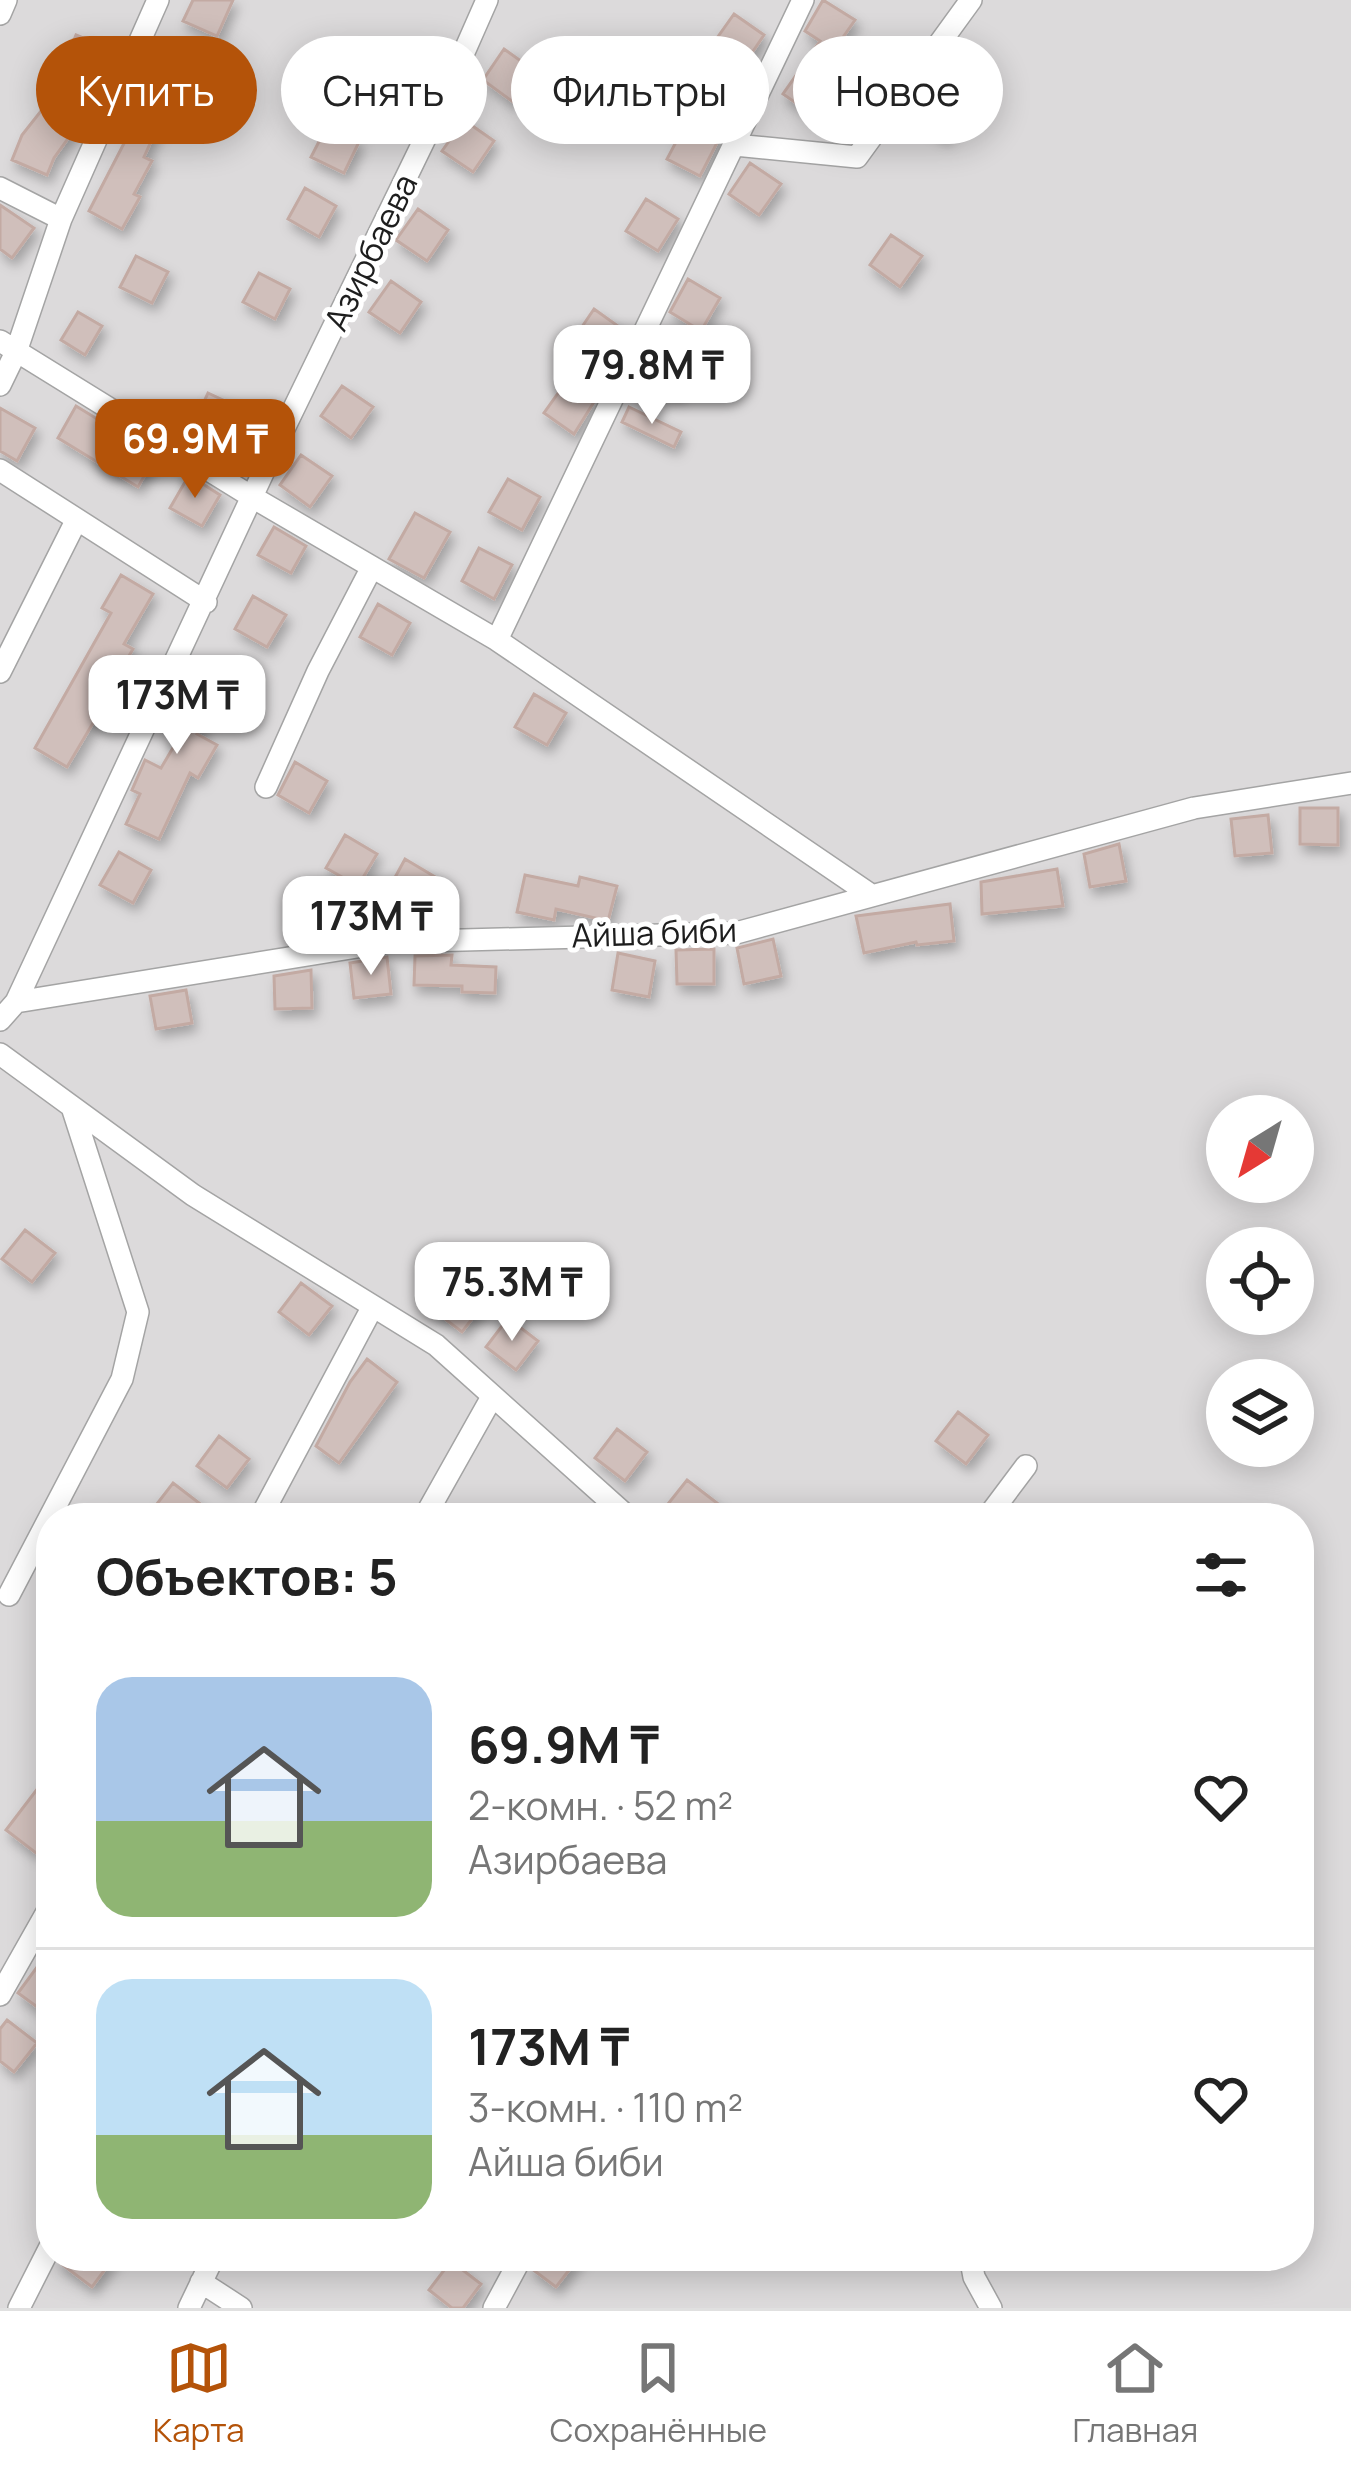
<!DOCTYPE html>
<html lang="ru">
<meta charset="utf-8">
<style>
:root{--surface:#fff;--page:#f2f2f2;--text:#222;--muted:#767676;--line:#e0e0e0;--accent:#b45309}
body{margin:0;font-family:Manrope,sans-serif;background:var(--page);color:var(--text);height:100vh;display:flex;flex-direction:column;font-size:45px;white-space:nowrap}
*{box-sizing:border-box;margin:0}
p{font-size:39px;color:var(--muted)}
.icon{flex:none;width:66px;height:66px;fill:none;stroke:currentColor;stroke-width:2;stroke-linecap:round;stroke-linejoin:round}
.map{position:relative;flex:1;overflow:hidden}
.drawer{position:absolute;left:36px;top:1503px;width:1278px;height:768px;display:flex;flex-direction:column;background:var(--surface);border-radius:48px;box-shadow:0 6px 30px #0003}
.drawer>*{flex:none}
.guide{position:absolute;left:36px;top:36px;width:1281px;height:108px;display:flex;gap:24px}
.needle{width:78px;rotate:217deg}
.fabs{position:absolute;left:1206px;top:1095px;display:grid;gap:24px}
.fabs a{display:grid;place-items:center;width:108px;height:108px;border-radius:50%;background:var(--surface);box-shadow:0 6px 30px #0003;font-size:60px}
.price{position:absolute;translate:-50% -102px;padding:0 27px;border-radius:24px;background:#fff;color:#222;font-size:39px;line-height:78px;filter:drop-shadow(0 3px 6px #0008)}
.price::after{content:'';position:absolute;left:50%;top:72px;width:36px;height:27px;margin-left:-18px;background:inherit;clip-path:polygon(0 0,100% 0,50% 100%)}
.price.active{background:var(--accent);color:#fff}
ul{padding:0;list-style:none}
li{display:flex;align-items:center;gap:36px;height:300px;padding:0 60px}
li+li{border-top:3px solid var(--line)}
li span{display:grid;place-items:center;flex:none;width:336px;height:240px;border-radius:36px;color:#555}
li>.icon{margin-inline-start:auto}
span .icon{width:144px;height:144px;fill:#fffc;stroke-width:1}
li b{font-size:51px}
h2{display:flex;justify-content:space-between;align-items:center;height:144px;padding:0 60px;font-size:51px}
.pill{padding:0 42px;border-radius:54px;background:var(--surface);box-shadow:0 6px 30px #0003;font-size:42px;line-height:108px}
.pill.active{background:var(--accent);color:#fff}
.tab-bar{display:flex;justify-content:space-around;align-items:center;height:168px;border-top:3px solid var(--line);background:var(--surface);font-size:33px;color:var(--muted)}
.tab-bar a{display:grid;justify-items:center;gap:6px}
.tab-bar .active{color:var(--accent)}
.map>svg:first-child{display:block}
.residential{fill:#dcdadb;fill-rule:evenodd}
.building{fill:#d0bfbb;stroke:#c3aaa3;stroke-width:3;filter:url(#shadow)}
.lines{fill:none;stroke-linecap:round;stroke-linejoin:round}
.minor-casing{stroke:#a4a4a4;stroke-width:24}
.minor{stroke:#fff;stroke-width:21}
.labels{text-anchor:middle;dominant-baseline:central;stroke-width:10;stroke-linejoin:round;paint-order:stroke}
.street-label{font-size:33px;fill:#1d1d1d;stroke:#fff}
</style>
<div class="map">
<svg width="1351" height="2308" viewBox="0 0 1351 2308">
<defs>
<filter id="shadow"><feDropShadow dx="4" dy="7" stdDeviation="6" flood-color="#0004"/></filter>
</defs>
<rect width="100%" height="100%" fill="#f0e8e2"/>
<!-- residential -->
<path class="residential" d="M0,0H1351V2308H0ZM1227,1116H1293V1182H1227ZM1227,1248H1293V1314H1227ZM1227,1380H1293V1446H1227ZM51,1518H1299V2256H51Z"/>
<!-- building -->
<path class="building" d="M193,0H233L217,36L183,21Z
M823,0L855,20L818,73L835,84L813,115L783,94L820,41L805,31Z
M734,14L764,35L743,66L712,45Z
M76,35L110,49L96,84L62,70Z
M504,49L535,71L513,102L483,80Z
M706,85L738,102L700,176L667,159Z
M936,85L966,106L945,137L914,116Z
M141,89L169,102L144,157L152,161L134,194L140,197L122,229L89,211L133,126L125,123Z
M52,97L82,119L54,158L47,175L12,160L22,135Z
M464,120L494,141L473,172L442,151Z
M327,126L359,142L344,173L311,157Z
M750,163L781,184L759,215L729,194Z
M305,188L336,206L319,237L288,219Z
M646,199L678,219L658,251L626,231Z
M0,205L34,228L12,258L0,249Z
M418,209L448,230L427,261L396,240Z
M891,235L922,256L900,287L870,265Z
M136,256L168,272L152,303L120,287Z
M259,273L290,289L275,319L243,302Z
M688,279L720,298L701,331L670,312Z
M391,281L421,302L400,333L369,312Z
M594,309L625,331L604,361L573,340Z
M78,312L102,326L85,355L61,340Z
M655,346L690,360L677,395L642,382Z
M566,382L594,402L574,434L544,413Z
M342,386L373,407L351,438L321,416Z
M208,393L238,407L223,437L194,423Z
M76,406L156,455L138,487L58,438Z
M629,407L681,432L674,447L622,422Z
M0,408L35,428L17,461L0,451Z
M301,455L332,476L310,507L280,485Z
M189,475L220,495L202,526L170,508Z
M508,479L540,497L522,530L489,512Z
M415,513L450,532L424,578L389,559Z
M274,527L306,546L291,573L258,555Z
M479,548L512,565L494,599L462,581Z
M121,575L153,594L124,644L133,649L113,683L116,684L67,767L35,748L111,613L102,608Z
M253,596L286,615L267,647L235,629Z
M378,604L410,623L392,655L360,637Z
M195,662L227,681L197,734L217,745L198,778L190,773L159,839L126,824L140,794L132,790L145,760L161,768L197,707L177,695Z
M534,694L566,713L547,745L515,727Z
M295,762L327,781L309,813L278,795Z
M1300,808H1338V845L1300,844Z
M1268,815L1272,853L1235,856L1231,819Z
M345,835L377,854L358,886L326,868Z
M1119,844L1126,881L1090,887L1084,854Z
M119,852L151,870L133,903L100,885Z
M405,859L437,878L419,910L387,892Z
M1057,869L1063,906L982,914L981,882Z
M525,875L578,886L580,877L617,886L608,921L556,909L554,920L517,912Z
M950,904L954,941L917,945L916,942L864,953L856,916Z
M773,939L781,976L744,984L737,948Z
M714,949V984H677L676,950Z
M618,953L655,961L649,997L612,990Z
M452,955L451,965L496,967L495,993L462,992V986L414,985L415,956Z
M387,957L391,994L354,998L350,963Z
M311,970L312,1008L275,1009L274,976Z
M186,990L192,1023L156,1029L150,996Z
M25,1230L55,1253L32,1282L2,1259Z
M455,1279L485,1302L462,1332L432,1309Z
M301,1283L332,1306L309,1335L279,1312Z
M508,1318L538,1341L516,1370L486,1347Z
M367,1359L397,1382L339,1463L316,1446L350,1382Z
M958,1412L988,1435L966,1464L936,1441Z
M617,1429L647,1452L625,1481L595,1458Z
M219,1436L249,1459L227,1488L197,1466Z
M687,1480L717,1503L705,1518H676L664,1509Z
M173,1483L203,1506L194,1518H146Z
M51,1771V1834L36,1853L6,1830Z
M40,1963L51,1971V2017L18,1993Z
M7,2020L37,2043L14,2072L0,2061V2029Z
M62,2256H115L92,2287L59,2262Z
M537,2256H580L556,2287L532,2269Z
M451,2261L481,2284L463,2308H452L429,2290Z"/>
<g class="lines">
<!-- minor casing -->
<g class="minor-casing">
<path id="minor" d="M0,14L6,0
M735,145L857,157L971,0
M0,188L61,219
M0,341L254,498L497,640L871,895
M0,385L16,352L61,219L158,0
M0,470L206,602
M497,640L803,0
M0,672L76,521
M266,787L318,671L372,567
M16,1002L388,942L736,933L1194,808L1351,783
M0,1020L16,1002L277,443L435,118L487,0
M0,1054L193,1195L436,1345L629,1518
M260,1518L372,1308
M424,1518L492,1397
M987,1518L1026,1466
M9,1595L122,1379L138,1312L72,1107
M0,1995L51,1905
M970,2256L974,2277L991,2308
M201,2282L241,2308
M19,2308L51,2245
M189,2308L214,2256
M494,2308L522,2256"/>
</g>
<!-- minor -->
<use href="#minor" class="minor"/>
</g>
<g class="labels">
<!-- street labels -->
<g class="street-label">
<text transform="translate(370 252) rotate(-64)">Азирбаева</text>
<text transform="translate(654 932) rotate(-2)">Айша биби</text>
</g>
</g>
</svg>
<div class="fabs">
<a><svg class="needle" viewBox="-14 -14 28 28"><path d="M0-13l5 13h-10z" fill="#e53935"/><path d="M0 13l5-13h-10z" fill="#767676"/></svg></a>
<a><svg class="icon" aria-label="locate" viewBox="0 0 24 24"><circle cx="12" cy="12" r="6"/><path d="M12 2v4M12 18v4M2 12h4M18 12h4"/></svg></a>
<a><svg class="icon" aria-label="layers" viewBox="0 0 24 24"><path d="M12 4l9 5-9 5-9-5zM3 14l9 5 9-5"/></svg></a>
</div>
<b class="price" style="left:652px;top:427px">79.8M ₸</b>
<b class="price active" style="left:195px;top:501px">69.9M ₸</b>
<b class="price" style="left:177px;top:757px">173M ₸</b>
<b class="price" style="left:371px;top:978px">173M ₸</b>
<b class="price" style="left:512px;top:1344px">75.3M ₸</b>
<div class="guide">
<a class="pill active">Купить</a>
<a class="pill">Снять</a>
<a class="pill">Фильтры</a>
<a class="pill">Новое</a>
</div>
<section class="drawer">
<h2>Объектов: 5<svg class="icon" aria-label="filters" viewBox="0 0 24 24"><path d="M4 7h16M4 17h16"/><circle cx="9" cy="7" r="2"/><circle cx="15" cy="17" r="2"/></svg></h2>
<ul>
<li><span style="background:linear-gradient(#a9c7e8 60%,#8fb573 0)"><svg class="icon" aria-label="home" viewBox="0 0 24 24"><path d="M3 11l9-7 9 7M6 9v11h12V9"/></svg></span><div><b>69.9M ₸</b><p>2-комн. · 52 m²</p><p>Азирбаева</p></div><svg class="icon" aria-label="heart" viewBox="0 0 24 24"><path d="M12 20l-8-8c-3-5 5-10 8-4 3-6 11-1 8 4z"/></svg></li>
<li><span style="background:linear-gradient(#bfe0f5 65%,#8fb573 0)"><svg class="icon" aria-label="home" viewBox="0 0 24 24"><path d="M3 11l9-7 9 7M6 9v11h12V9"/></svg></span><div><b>173M ₸</b><p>3-комн. · 110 m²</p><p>Айша биби</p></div><svg class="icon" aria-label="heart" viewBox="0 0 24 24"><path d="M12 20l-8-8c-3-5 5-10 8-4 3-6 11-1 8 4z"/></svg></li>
</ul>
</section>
</div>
<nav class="tab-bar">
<a class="active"><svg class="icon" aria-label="map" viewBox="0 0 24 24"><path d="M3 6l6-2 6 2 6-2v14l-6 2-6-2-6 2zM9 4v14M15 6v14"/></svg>Карта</a>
<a><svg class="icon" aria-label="saved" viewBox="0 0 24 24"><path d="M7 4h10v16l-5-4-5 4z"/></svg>Сохранённые</a>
<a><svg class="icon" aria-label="home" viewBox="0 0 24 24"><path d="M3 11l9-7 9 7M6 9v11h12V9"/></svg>Главная</a>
</nav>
